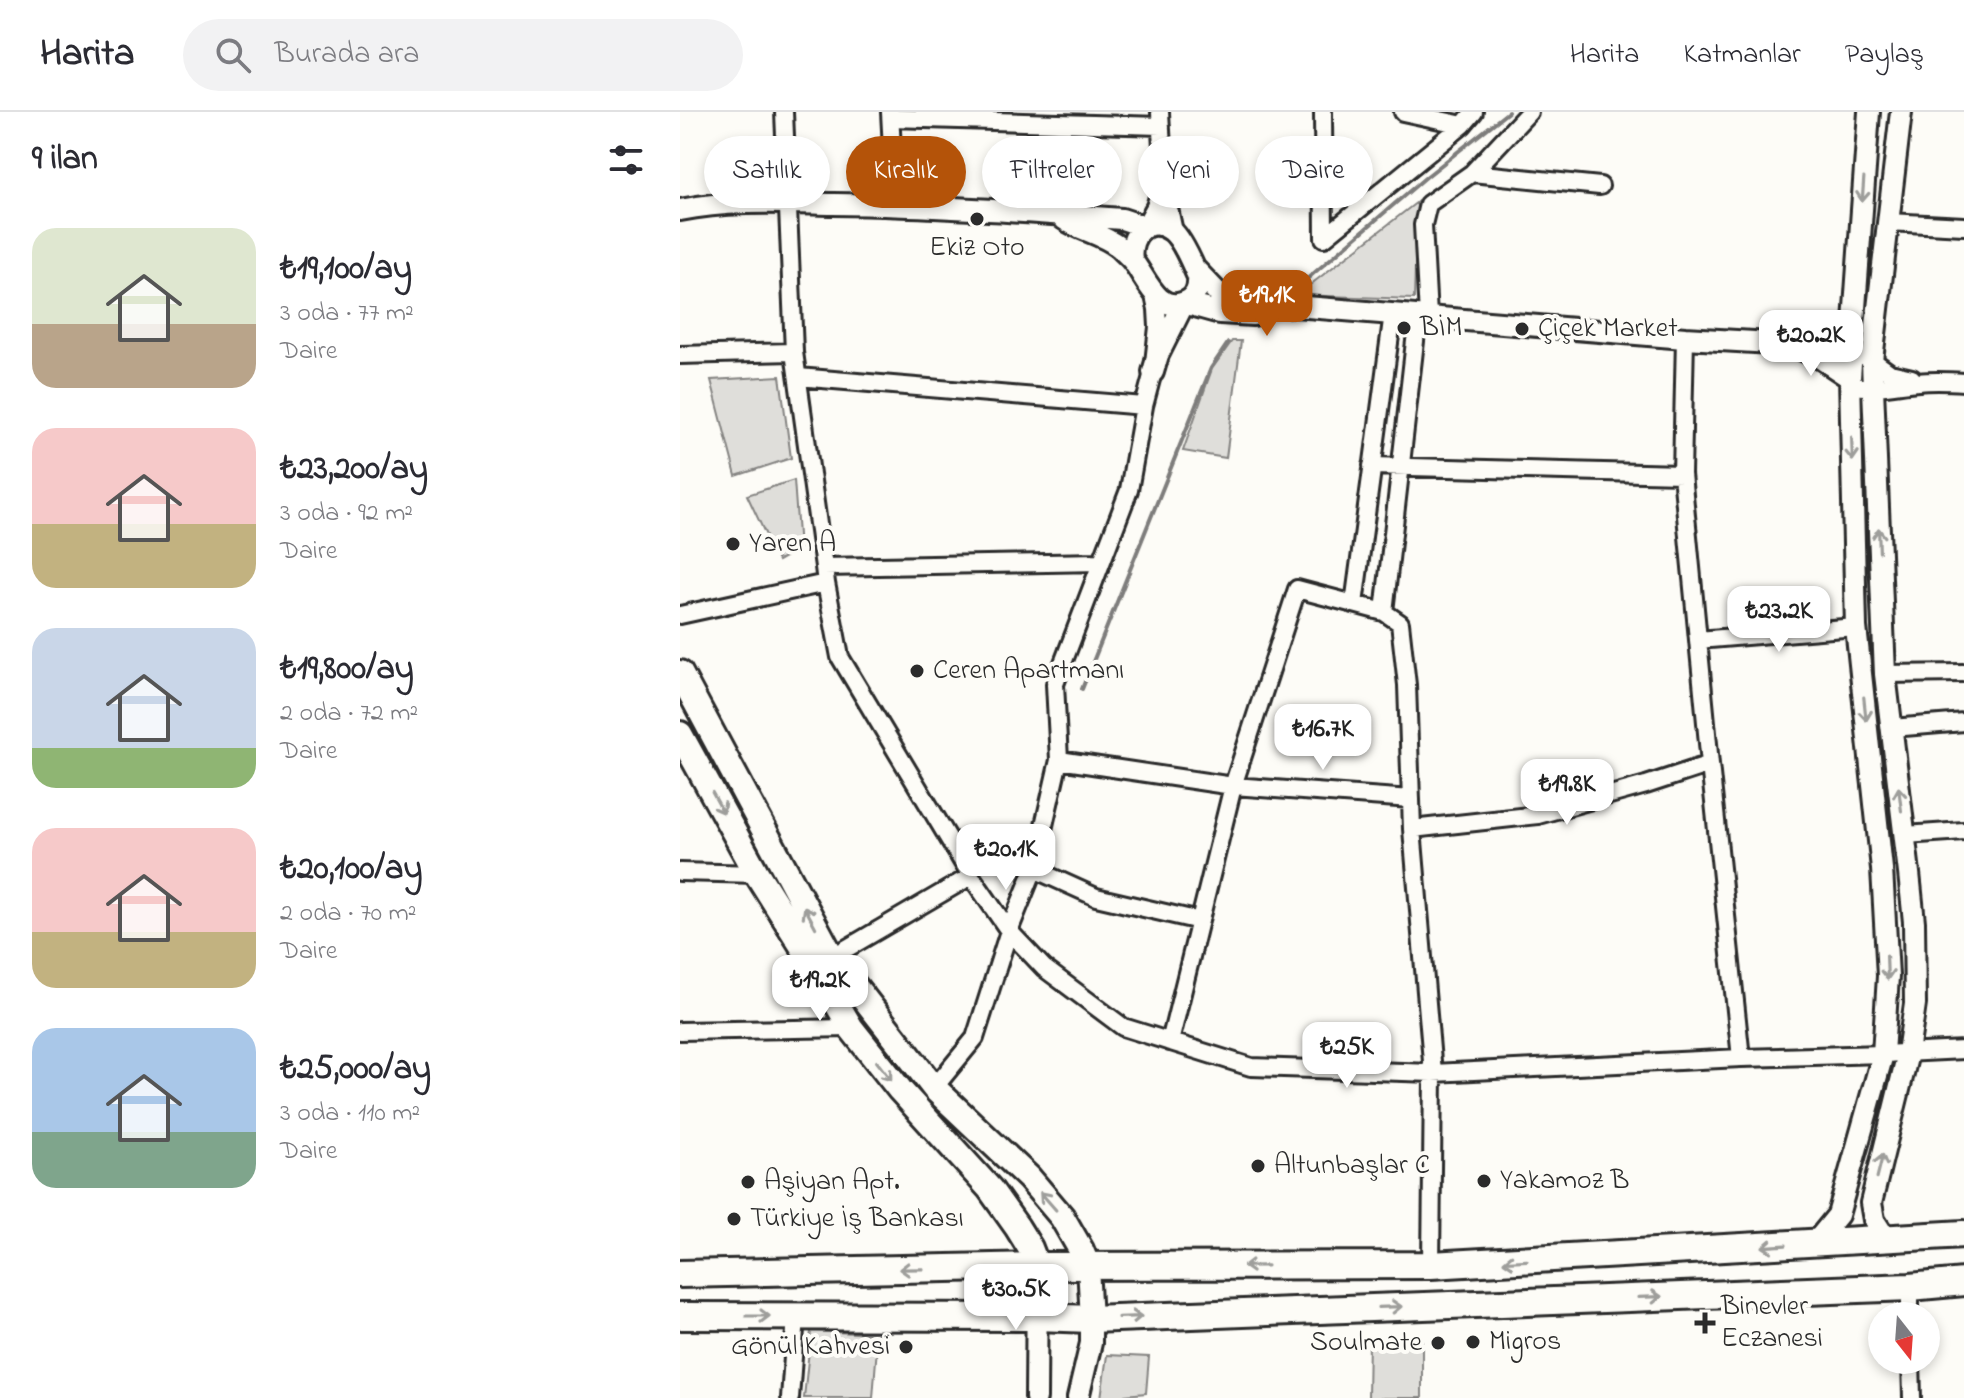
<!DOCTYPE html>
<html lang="tr">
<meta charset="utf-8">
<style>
:root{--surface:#fff;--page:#f2f2f3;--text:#2b2b33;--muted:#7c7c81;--line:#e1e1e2;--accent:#b45309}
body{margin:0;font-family:"Indie Flower",sans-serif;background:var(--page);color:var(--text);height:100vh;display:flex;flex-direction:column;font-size:30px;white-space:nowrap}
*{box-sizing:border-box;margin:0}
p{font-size:26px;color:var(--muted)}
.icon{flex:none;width:44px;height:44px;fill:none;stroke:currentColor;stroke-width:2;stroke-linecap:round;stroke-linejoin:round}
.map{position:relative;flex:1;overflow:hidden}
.side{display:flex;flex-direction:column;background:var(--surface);width:680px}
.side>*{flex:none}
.banner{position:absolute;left:24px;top:24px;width:760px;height:72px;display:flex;gap:16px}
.needle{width:52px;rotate:163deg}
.tools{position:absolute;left:1188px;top:1190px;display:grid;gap:16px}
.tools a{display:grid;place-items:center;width:72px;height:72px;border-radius:50%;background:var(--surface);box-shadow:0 4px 12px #0003;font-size:40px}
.price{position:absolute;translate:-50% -68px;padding:0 18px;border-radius:16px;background:#fff;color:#222;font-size:26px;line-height:52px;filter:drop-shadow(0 2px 4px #0008)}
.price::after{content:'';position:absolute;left:50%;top:48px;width:24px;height:18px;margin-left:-12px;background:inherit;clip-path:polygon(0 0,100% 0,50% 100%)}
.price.active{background:var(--accent);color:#fff}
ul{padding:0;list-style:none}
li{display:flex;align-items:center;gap:24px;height:200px;padding:0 32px}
li span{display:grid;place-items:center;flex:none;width:224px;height:160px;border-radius:24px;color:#555}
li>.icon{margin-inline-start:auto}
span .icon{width:96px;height:96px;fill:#fffc;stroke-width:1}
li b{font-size:34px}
h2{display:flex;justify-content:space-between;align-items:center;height:96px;padding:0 32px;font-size:34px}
.tag{padding:0 28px;border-radius:36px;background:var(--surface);box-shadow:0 4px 12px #0003;font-size:28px;line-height:72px}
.tag.active{background:var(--accent);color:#fff}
header{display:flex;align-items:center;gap:48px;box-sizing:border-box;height:112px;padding:0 40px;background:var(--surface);border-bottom:2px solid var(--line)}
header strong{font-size:38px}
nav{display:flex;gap:44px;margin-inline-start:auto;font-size:28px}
.search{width:560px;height:72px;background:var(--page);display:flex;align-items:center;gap:20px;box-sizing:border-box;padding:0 28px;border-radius:44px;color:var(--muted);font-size:30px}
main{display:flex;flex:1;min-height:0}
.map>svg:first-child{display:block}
.green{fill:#dfdeda;stroke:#858482;stroke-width:2}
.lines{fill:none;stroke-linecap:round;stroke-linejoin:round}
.stream{stroke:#7e7d7b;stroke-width:4}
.minor-casing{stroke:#2b2b2b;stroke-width:22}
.tertiary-casing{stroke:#2b2b2b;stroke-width:26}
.secondary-casing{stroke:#2b2b2b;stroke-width:30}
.primary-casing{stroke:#2b2b2b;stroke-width:32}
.minor{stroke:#fdfcf7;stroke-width:16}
.tertiary{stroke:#fdfcf7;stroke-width:20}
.secondary{stroke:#fdfcf7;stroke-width:24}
.primary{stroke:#fdfcf7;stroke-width:26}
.oneway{stroke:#9e9e9b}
.poi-dot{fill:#2b2b2b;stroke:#fdfcf7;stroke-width:3}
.labels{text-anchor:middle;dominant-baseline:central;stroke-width:8;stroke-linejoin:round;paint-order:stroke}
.poi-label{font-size:28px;fill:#2b2b2b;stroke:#fdfcf7;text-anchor:start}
</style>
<header>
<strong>Harita</strong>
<div class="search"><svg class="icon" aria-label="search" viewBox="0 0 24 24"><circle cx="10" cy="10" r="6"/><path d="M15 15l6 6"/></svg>Burada ara</div>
<nav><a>Harita</a><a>Katmanlar</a><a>Paylaş</a></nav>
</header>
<main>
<section class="side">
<h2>9 ilan<svg class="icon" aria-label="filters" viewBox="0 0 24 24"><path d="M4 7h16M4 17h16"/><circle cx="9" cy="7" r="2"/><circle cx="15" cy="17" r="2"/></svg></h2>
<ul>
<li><span style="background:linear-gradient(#dfe7d0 60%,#b9a48a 0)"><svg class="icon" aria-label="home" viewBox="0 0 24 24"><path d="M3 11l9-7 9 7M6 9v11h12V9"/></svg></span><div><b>₺19,100/ay</b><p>3 oda · 77 m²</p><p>Daire</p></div></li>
<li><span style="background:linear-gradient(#f6c9c9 60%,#c2b280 0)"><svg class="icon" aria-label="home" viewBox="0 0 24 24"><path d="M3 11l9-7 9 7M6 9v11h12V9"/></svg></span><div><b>₺23,200/ay</b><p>3 oda · 92 m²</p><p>Daire</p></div></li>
<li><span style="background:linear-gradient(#c9d6e8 75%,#8fb573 0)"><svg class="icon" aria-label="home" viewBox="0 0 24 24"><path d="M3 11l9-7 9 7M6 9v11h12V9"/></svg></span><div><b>₺19,800/ay</b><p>2 oda · 72 m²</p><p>Daire</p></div></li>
<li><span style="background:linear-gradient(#f6c9c9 65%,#c2b280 0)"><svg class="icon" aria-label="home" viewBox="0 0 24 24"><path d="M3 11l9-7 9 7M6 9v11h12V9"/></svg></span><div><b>₺20,100/ay</b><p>2 oda · 70 m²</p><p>Daire</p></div></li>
<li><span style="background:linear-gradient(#a9c7e8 65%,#7fa58c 0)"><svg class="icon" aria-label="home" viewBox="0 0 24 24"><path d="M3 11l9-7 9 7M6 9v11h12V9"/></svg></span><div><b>₺25,000/ay</b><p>3 oda · 110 m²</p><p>Daire</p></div></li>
</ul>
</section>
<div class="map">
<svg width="1284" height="1286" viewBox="0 0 1284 1286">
<rect width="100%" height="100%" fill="#fdfcf7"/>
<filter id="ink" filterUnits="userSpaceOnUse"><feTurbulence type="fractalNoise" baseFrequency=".0125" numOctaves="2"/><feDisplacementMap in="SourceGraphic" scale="16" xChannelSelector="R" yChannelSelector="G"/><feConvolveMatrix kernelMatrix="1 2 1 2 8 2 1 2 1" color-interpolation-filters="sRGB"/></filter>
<g filter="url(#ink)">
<!-- green -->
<path class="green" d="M737,90L734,187L617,183Z
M552,229H561L546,346L503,339L532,257Z
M100,264L111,346L56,364L31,268Z
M114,368L119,437L98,449L67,383Z
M131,1219L198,1222L193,1286H124Z
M742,1226V1286H688L689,1227Z
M427,1243L469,1245L466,1281L445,1283L444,1286H421Z"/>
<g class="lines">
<!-- stream -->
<path class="stream" d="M620,173L746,65L828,0
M402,577L531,256L548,231"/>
<!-- minor casing -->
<g class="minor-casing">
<path id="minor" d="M104,0L114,240L144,455
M210,0L215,93
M480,0L484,72L494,120
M643,0L644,126
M723,0L783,13
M211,6L481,14
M792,61L920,74
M1208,110L1284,114
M644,126L783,13L794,0
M713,201L674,492L704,500L720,511L727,573L732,717L753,961L751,1153
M748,204L743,113L748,92L792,61L849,0
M1005,226L1002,362L1030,652L1061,946
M0,243L114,240
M1185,245L1192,248L1210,261L1232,266
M118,265L464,294
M1170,266L1176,274C1193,278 1221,271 1239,270C1254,268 1269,269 1284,270
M692,354L1002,362
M146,471L160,545L291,764L152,845
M674,492L617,477L553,674L731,687
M704,500L738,203
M0,503L146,471L144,455L420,450
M1018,528L1176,515
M1205,562L1284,561
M1212,616L1284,610
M379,648L553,674L490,930
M732,717L858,703L966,673L1030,652
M1225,723L1284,719
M354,757L416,785L520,809
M0,760L77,762
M291,764L329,819L364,856L443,915L571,955L753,961L1061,946L1203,942L1284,938
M0,919L171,916
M254,976L295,926L329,819L354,757L379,648L375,572L449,378L464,294L473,260L478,215L477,197L473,179
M1230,1175V1204
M1231,1248L1232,1286
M110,1286L116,1204"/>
</g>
<!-- tertiary casing -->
<g class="tertiary-casing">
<path id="tertiary" d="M0,98C50,88 103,91 153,92C250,93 346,100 442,107L466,115L477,95L484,72
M384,107C401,119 421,121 439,135C443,139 449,144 452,148C466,165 477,202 505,190C516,186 519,176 518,165C513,153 501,126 492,119C469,102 448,122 452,148
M514,156L538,181L553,189L1005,226L1110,232L1151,236L1172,242
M1125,239L1140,246L1170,266
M473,260L478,243L504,191L540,201L573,203
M1206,1127L1194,1108L1191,1091L1228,941L1235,892L1234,810L1229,761L1205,562L1193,276L1192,248L1221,0
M1135,1131L1158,1103L1203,942L1208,864L1202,757L1176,515L1170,266L1189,0
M356,1286L357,1154
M398,1286L411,1231V1207L408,1155"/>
</g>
<!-- secondary casing -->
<g class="secondary-casing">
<path id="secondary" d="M0,561L152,845L254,976L349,1066L382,1105L401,1138L408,1155
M0,622L77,762L136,856L171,916L220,978L310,1077L337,1115L350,1136L357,1154"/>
</g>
<!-- primary casing -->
<g class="primary-casing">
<path id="primary" d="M0,1162L357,1154L751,1153L1284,1122
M0,1204L358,1205L411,1207L1230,1175L1284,1170"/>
</g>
<!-- minor -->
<use href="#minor" class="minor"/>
<!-- tertiary -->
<use href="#tertiary" class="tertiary"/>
<!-- secondary -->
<use href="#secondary" class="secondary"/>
<!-- primary -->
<use href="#primary" class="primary"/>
</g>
<!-- one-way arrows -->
<defs><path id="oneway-shaft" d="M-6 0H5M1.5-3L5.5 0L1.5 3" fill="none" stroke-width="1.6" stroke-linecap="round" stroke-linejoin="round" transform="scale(2)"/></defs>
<g class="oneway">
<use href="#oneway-shaft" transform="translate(1183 78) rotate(94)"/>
<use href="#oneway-shaft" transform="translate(1172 337) rotate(88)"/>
<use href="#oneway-shaft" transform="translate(1199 428) rotate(-92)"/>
<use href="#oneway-shaft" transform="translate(1185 597) rotate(84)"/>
<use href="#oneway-shaft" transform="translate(1220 687) rotate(-97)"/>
<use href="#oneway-shaft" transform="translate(38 691) rotate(61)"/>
<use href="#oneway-shaft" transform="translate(130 805) rotate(-118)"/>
<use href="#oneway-shaft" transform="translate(1207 856) rotate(88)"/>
<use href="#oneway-shaft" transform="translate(204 959) rotate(52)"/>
<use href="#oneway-shaft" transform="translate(1200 1054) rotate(-76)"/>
<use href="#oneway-shaft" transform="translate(368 1089) rotate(-131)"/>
<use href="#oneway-shaft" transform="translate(1094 1134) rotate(176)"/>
<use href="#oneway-shaft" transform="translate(835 1149) rotate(177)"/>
<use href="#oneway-shaft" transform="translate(575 1154) rotate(179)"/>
<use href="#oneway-shaft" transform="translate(231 1157) rotate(179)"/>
<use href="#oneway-shaft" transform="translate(970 1185) rotate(-2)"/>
<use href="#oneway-shaft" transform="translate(710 1195) rotate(-2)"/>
<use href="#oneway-shaft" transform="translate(78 1204)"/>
<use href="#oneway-shaft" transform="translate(450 1205) rotate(-2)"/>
</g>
</g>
<!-- markers -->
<g class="poi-dot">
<circle cx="297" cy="107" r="8"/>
<circle cx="724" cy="216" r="8"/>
<circle cx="842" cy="217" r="8"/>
<circle cx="53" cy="432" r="8"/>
<circle cx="237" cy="559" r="8"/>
<circle cx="578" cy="1054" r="8"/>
<circle cx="804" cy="1069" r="8"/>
<circle cx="68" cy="1070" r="8"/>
<circle cx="54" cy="1107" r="8"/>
<path d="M1021 1199h8v8h8v8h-8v8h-8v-8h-8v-8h8z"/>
<circle cx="793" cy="1230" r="8"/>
<circle cx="758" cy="1231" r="8"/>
<circle cx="226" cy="1235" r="8"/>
</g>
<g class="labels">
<!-- poi labels -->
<g class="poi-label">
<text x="297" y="136" text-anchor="middle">Ekiz Oto</text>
<text x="740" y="216">BİM</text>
<text x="858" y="217">Çiçek Market</text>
<text x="69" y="432">Yaren A</text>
<text x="253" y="559">Ceren Apartmanı</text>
<text x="594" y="1054">Altunbaşlar C</text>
<text x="820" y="1069">Yakamoz B</text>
<text x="84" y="1070">Aşiyan Apt.</text>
<text x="70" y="1107">Türkiye İş Bankası</text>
<text x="1041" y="1195">Binevler<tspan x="1041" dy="32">Eczanesi</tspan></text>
<text x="809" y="1230">Migros</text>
<text x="742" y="1231" text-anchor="end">Soulmate</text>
<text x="210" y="1235" text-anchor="end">Gönül Kahvesi</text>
</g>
</g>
</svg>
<div class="tools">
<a><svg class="needle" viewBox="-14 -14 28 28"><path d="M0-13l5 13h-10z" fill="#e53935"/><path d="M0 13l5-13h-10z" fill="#7c7c81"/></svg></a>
</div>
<b class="price active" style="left:587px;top:226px">₺19.1K</b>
<b class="price" style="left:1131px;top:266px">₺20.2K</b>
<b class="price" style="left:1099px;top:542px">₺23.2K</b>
<b class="price" style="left:643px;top:660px">₺16.7K</b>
<b class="price" style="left:887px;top:715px">₺19.8K</b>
<b class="price" style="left:326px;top:780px">₺20.1K</b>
<b class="price" style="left:140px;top:911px">₺19.2K</b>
<b class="price" style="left:667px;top:978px">₺25K</b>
<b class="price" style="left:336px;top:1220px">₺30.5K</b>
<div class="banner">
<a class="tag">Satılık</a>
<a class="tag active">Kiralık</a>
<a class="tag">Filtreler</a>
<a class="tag">Yeni</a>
<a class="tag">Daire</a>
</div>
</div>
</main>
